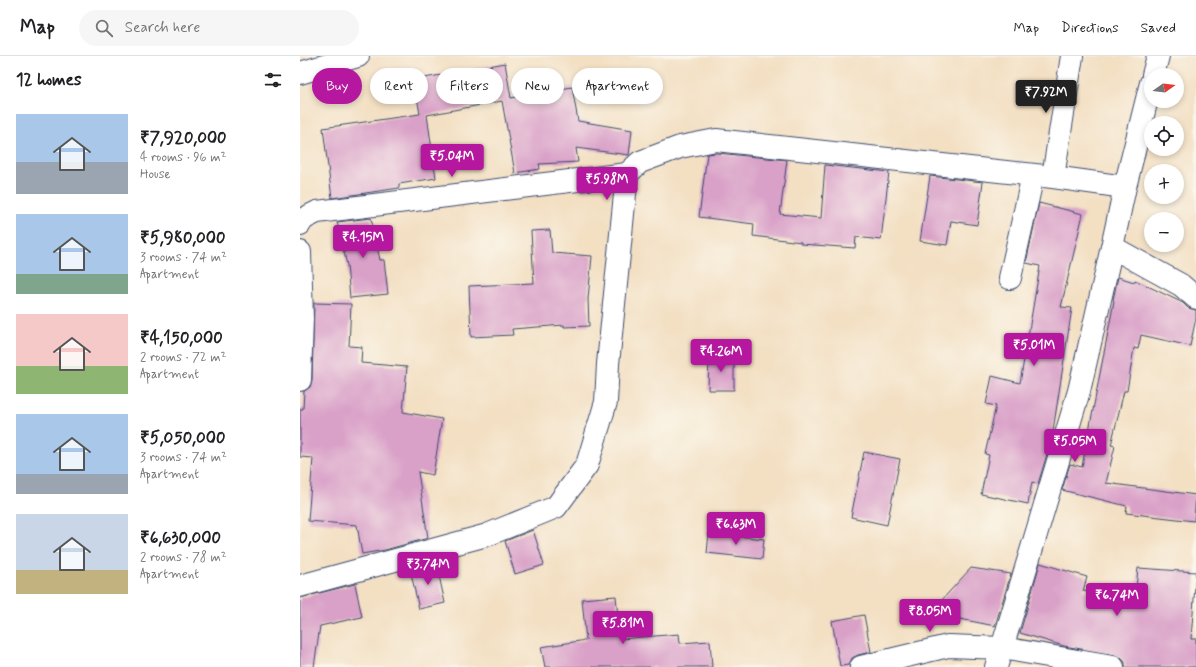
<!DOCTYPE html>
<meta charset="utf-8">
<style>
:root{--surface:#fff;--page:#f6f6f6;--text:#202124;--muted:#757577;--line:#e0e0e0;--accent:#b5179e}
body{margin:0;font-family:Mynerve,sans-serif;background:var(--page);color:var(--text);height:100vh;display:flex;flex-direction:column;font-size:15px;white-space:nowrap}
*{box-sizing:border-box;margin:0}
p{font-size:13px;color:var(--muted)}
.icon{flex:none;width:22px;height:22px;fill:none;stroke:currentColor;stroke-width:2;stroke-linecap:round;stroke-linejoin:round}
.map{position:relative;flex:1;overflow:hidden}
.side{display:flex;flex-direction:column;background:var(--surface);width:300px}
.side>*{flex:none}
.hud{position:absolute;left:12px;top:12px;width:380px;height:36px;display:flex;gap:8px}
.needle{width:26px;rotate:76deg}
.controls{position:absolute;left:844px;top:12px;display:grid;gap:8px}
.controls a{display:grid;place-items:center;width:40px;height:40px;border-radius:50%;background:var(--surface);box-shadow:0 2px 6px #0003;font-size:20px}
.price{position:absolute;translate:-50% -34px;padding:0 9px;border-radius:4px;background:var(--accent);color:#fff;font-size:13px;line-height:26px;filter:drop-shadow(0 1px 2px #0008)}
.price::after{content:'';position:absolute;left:50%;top:24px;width:12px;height:9px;margin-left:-6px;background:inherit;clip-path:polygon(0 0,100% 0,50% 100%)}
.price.selected{background:#222;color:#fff}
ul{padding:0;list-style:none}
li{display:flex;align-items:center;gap:12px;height:100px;padding:0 16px}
li span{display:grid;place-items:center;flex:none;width:112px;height:80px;border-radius:0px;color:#555}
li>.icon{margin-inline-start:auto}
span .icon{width:48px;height:48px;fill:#fffc;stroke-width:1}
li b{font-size:17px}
h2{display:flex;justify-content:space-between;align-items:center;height:48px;padding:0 16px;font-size:17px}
.pill{padding:0 14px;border-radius:18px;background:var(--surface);box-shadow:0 2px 6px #0003;font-size:14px;line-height:36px}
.pill.selected{background:var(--accent);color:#fff}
header{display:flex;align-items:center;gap:24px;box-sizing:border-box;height:56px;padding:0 20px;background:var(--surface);border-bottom:1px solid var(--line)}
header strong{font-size:19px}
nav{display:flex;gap:22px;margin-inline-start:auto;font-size:14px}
.search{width:280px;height:36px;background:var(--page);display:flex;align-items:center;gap:10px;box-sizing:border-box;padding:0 14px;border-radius:22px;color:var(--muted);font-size:15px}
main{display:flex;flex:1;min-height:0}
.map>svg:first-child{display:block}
.building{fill:#d9a0c8}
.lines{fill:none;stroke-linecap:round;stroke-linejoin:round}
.minor-casing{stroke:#3b496d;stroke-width:24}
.minor{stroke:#fff;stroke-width:22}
</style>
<header>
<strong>Map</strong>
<div class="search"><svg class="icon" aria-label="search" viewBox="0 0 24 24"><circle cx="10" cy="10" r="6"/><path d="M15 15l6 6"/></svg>Search here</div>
<nav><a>Map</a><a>Directions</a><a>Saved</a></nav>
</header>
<main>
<section class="side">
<h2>12 homes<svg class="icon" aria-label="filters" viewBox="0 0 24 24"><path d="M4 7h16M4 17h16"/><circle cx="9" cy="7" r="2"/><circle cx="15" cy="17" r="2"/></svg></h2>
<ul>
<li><span style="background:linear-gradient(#a9c7e8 60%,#9aa5b1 0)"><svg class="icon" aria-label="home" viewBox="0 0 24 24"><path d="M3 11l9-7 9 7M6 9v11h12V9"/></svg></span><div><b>₹7,920,000</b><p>4 rooms · 96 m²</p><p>House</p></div></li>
<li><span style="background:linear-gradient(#a9c7e8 75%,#7fa58c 0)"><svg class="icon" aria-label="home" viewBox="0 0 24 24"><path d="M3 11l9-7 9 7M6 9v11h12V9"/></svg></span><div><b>₹5,980,000</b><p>3 rooms · 74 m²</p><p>Apartment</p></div></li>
<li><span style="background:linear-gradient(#f6c9c9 65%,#8fb573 0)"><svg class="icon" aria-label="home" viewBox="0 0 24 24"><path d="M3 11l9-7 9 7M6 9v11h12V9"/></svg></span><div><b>₹4,150,000</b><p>2 rooms · 72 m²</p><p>Apartment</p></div></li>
<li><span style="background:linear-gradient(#a9c7e8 75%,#9aa5b1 0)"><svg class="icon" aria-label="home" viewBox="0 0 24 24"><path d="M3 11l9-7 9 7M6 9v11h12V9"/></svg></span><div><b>₹5,050,000</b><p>3 rooms · 74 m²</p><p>Apartment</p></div></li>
<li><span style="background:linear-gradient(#c9d6e8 70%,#c2b280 0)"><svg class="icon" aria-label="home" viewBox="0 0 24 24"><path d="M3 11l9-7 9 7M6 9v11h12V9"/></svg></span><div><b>₹6,630,000</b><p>2 rooms · 78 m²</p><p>Apartment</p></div></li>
</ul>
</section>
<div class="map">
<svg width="896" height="611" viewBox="0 0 896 611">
<rect width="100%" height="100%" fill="#fbf7ec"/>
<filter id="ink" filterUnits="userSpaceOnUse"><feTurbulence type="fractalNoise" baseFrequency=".025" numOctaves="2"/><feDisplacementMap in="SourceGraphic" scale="8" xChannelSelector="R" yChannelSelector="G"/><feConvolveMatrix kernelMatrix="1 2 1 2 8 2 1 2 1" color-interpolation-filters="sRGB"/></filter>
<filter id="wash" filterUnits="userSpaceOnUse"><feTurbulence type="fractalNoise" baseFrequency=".012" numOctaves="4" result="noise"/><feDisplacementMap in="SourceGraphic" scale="16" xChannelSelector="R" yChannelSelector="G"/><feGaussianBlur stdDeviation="0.9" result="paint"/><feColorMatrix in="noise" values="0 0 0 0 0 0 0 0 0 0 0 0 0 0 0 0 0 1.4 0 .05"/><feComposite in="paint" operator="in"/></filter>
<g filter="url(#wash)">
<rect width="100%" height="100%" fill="#f3dfc2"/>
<g id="blocks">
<!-- building -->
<path class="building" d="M205,7L211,42L272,31L278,65L332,74L329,99L276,92L278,106L239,108L240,113L215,117L202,45L127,59L136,122L99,128V132L32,142L23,72L120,58L114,24Z
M417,97L487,104L480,158L521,162L525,109L589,116L581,184L556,181L555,192L501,188V186L453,180L454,168L399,161L407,98Z
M630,120L683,126L677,169L651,165L647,189L620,185Z
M739,147L783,158L761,251L772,252L752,381L738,428L732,426L728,448L681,438L689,399L685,398L696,350L686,348L692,320L720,327L740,210L726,207Z
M71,162L80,204H84L88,238L50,242L47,209L37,166Z
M250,174L252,197L292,200L288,243L289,270L264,271V269L212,273L213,279L171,281L169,230L234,227L231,175Z
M818,221L834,226L835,224L883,247L888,252L896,254V262L890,290L841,279L838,293L834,292L827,335H824L811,389L815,390L806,427L896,439L894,465L826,457L827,450L762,434L770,408L782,411L814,245L813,244Z
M14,247L51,248L49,290L62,291L61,307L107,311L103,356L142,363L133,419L118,416L128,482L85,494L62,498L57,469L8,465L13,402L0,401V353H3L4,335L10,331L12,324Z
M409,300H434V334H408Z
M564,396L600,403L587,469L551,461Z
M233,474L244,509L215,518L205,485Z
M409,477L464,483L462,503L407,497Z
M136,506L145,547L119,553L110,513Z
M740,507L787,521L783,535L835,543L838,512L896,516L891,583H896V611H825V606L821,602L815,599L764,590L720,577Z
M671,512L711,518L695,570L630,557Z
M55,528L62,561L20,570L14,611H0V542Z
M316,540L320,583L379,578L380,587L410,585L412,611H245L241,591L286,584L282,543Z
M564,559L571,596L558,599L552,602L549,609L540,610L532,565Z"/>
</g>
</g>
<g filter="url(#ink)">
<use href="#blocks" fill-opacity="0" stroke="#3b496d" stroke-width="1"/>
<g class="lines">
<!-- minor casing -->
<g class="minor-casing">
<path id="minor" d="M0,17L58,0
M853,19L858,0
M851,27L825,131L812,191L881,229L896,242
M753,121L772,0
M0,168L3,163L17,156L327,118
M0,196L2,263L0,324
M710,222L733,119
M0,530L187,479L256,451L287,409L306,346L308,308L327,118L340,106L380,91L416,84L753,121L825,131
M561,611L648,590L702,592L813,611
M696,611L702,592L779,335L812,191"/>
</g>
<!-- minor -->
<use href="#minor" class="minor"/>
</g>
</g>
</svg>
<div class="controls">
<a><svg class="needle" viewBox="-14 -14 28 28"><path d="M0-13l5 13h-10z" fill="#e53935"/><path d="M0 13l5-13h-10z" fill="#757577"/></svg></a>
<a><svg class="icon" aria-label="locate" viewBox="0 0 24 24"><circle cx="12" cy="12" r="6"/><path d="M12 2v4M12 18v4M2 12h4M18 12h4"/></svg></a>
<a>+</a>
<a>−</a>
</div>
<b class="price selected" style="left:746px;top:58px">₹7.92M</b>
<b class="price" style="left:152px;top:122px">₹5.04M</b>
<b class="price" style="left:307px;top:145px">₹5.98M</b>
<b class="price" style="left:63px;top:203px">₹4.15M</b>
<b class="price" style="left:734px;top:311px">₹5.01M</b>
<b class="price" style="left:421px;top:317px">₹4.26M</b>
<b class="price" style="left:775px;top:407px">₹5.05M</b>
<b class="price" style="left:436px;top:490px">₹6.63M</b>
<b class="price" style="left:128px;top:530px">₹3.74M</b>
<b class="price" style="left:817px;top:561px">₹6.74M</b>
<b class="price" style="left:630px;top:577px">₹8.05M</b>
<b class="price" style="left:323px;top:589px">₹5.81M</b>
<div class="hud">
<a class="pill selected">Buy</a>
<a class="pill">Rent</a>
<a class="pill">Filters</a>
<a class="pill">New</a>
<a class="pill">Apartment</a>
</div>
</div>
</main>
